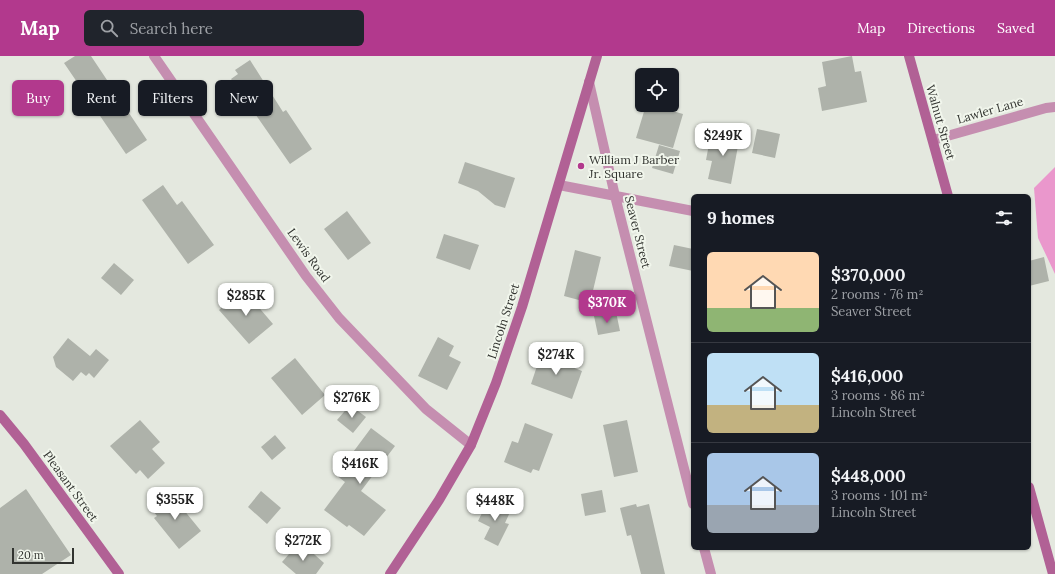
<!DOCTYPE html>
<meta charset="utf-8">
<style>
:root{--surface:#171b24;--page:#20242c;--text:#f1f3f6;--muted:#9ea1a6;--line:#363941;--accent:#b2398d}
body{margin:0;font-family:Lora,serif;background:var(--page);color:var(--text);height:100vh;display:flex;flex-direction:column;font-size:15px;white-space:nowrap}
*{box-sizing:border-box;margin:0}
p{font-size:13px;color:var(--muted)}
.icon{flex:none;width:22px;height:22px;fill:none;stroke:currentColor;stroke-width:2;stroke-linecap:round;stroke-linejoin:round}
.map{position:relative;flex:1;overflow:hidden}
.panel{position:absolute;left:691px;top:138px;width:340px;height:356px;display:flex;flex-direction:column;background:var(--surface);border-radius:6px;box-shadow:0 1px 3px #0004}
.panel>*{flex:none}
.hud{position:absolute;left:12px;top:24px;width:380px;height:36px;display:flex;gap:8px}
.tools{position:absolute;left:635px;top:12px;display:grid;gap:8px}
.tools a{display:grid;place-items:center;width:44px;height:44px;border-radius:6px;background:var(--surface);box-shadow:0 1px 3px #0004;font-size:20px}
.scale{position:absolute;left:12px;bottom:10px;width:62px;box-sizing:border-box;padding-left:4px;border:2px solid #323430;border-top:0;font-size:11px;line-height:14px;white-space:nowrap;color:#323430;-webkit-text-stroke:3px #f1f6ec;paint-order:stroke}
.price{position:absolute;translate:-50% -34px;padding:0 9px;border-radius:8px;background:#fff;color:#222;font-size:13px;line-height:26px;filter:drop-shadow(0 1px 2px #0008)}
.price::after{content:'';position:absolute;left:50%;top:24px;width:12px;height:9px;margin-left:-6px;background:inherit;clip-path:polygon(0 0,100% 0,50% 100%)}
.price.active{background:var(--accent);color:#fff}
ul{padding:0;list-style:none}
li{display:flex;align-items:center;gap:12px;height:100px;padding:0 16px}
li+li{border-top:1px solid var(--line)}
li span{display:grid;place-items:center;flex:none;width:112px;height:80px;border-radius:6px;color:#555}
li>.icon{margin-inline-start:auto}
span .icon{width:48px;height:48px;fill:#fffc;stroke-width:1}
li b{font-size:17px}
h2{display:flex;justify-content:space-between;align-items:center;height:48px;padding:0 16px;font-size:17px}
.chip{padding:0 14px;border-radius:6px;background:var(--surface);box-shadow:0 1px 3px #0004;font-size:14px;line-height:36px}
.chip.active{background:var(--accent);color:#fff}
header{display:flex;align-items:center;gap:24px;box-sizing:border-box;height:56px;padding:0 20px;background:var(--accent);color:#fff}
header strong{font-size:19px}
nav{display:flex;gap:22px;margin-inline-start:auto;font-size:14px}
.search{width:280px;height:36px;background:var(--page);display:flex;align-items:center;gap:10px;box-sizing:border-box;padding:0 14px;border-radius:6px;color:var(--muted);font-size:15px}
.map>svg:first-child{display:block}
.forest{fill:#ea97cc}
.building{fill:#aeb2aa}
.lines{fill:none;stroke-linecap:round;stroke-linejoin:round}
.street{stroke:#c58eb0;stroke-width:10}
.secondary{stroke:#b16195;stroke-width:10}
.poi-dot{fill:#b2398d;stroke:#f1f6ec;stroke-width:1.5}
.labels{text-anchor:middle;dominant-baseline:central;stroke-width:4;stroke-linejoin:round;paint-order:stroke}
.street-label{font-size:12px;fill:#323430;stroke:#f1f6ec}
.poi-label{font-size:12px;fill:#323430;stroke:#f1f6ec;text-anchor:start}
</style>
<header>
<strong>Map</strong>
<div class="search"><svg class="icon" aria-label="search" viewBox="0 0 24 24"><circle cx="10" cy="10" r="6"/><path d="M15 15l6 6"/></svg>Search here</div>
<nav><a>Map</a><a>Directions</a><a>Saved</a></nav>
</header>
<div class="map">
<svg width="1055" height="518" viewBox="0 0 1055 518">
<rect width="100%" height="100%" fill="#e4e8df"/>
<!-- forest -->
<path class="forest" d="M1055,111V218L1038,182L1034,132Z"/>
<!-- building -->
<path class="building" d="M75,0H91L147,84L126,98L64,7Z
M852,0L855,16L861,15L867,46L822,55L818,32L826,30L822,6Z
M250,4L283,56L286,54L312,93L290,108L231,23L238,18L235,14Z
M646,49H652L683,58L673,92L636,82Z
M757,73L780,78L775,102L752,97Z
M717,74L740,79L731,128L708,123L712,105L706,104L709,88L714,89Z
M659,89L680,95L673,118L652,112Z
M465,106L515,122L505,152L495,149L478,135L458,127Z
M163,129L177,149L182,145L214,189L188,208L142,144Z
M347,155L371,187L348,204L324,173Z
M444,178L479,189L470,214L436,202Z
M674,189L693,193V215L669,210Z
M575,194L601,201L590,247L564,240Z
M1044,201L1049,225L1029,230V205Z
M114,207L134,224L121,239L101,222Z
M243,233L273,268L249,288L219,254Z
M616,256L620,275L598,279L594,260Z
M438,281L454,290L449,300L461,306L447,334L418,320Z
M68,282L90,300L96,293L109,304L94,322L89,317L86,320L81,316L73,325L56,311L53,301Z
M542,295L568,305L567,309L582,315L572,343L531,328Z
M295,302L325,339L302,359L271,322Z
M350,349L366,361L353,377L337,364Z
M140,364L160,386L152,393L165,407L148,423L140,414L136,418L110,390Z
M627,364L638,416L614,421L603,369Z
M525,367L553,378L539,415L533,413L531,417L504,406L512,385L518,387Z
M371,372L395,390L361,435L386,454L364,480L349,469L347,471L324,454L345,426L336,419Z
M275,379L286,392L272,404L261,391Z
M26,433L71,499L42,518H0V452Z
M602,434L606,456L585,460L581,438Z
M261,435L281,452L267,468L248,451Z
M170,437L201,475L179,493L154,462L157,460L151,452Z
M488,445L510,456L505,467L509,468L498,490L484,483L490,471L478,465Z
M636,448L637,451L649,448L665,518H641L631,479L627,480L620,452Z
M296,490L303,495L306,491L324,507L316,518H296L282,506Z"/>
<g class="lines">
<!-- street -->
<path class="street" d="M154,0L306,220L339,262L426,353L471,389
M589,26L615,140L693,448
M933,84L1046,52L1055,51
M559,129L693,155
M704,492L711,518"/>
<!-- secondary -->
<path class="secondary" d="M909,0L948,140
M0,359L24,388L119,518
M1029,431L1053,518
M390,518L439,444L471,389L496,327L522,251L597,0"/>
</g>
<!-- markers -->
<circle class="poi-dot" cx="581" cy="110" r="4"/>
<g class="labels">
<!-- street labels -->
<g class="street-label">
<text transform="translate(990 54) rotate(-16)">Lawler Lane</text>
<text transform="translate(941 66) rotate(74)">Walnut Street</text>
<text transform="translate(638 176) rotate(76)">Seaver Street</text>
<text transform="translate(309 199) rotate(54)">Lewis Road</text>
<text transform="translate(503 265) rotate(-72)">Lincoln Street</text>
<text transform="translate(71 430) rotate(54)">Pleasant Street</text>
</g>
<!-- poi labels -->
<g class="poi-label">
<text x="589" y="103">William J Barber<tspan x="589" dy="14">Jr. Square</tspan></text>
</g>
</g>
</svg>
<div class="tools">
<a><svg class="icon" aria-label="locate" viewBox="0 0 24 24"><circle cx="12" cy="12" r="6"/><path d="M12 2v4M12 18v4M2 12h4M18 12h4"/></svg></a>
</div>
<div class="scale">20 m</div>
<b class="price" style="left:723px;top:101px">$249K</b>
<b class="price" style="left:246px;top:261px">$285K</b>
<b class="price active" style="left:607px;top:268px">$370K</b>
<b class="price" style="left:556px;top:320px">$274K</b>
<b class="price" style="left:352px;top:363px">$276K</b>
<b class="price" style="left:360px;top:429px">$416K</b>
<b class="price" style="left:175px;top:465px">$355K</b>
<b class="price" style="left:495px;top:466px">$448K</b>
<b class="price" style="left:303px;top:506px">$272K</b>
<div class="hud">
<a class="chip active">Buy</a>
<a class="chip">Rent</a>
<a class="chip">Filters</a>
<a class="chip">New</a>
</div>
<section class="panel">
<h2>9 homes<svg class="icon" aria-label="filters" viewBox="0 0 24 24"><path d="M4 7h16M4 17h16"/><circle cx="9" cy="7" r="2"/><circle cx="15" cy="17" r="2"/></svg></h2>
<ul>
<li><span style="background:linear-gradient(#ffd9b3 70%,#8fb573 0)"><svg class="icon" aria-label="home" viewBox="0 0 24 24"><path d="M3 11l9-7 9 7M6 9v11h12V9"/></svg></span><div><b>$370,000</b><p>2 rooms · 76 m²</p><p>Seaver Street</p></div></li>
<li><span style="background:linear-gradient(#bfe0f5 65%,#c2b280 0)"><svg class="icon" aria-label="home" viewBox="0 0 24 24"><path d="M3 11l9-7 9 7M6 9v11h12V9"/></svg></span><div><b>$416,000</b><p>3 rooms · 86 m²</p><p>Lincoln Street</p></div></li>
<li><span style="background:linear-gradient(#a9c7e8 65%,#9aa5b1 0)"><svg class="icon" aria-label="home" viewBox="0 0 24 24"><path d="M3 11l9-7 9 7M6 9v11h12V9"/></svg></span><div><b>$448,000</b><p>3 rooms · 101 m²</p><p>Lincoln Street</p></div></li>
</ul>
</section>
</div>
